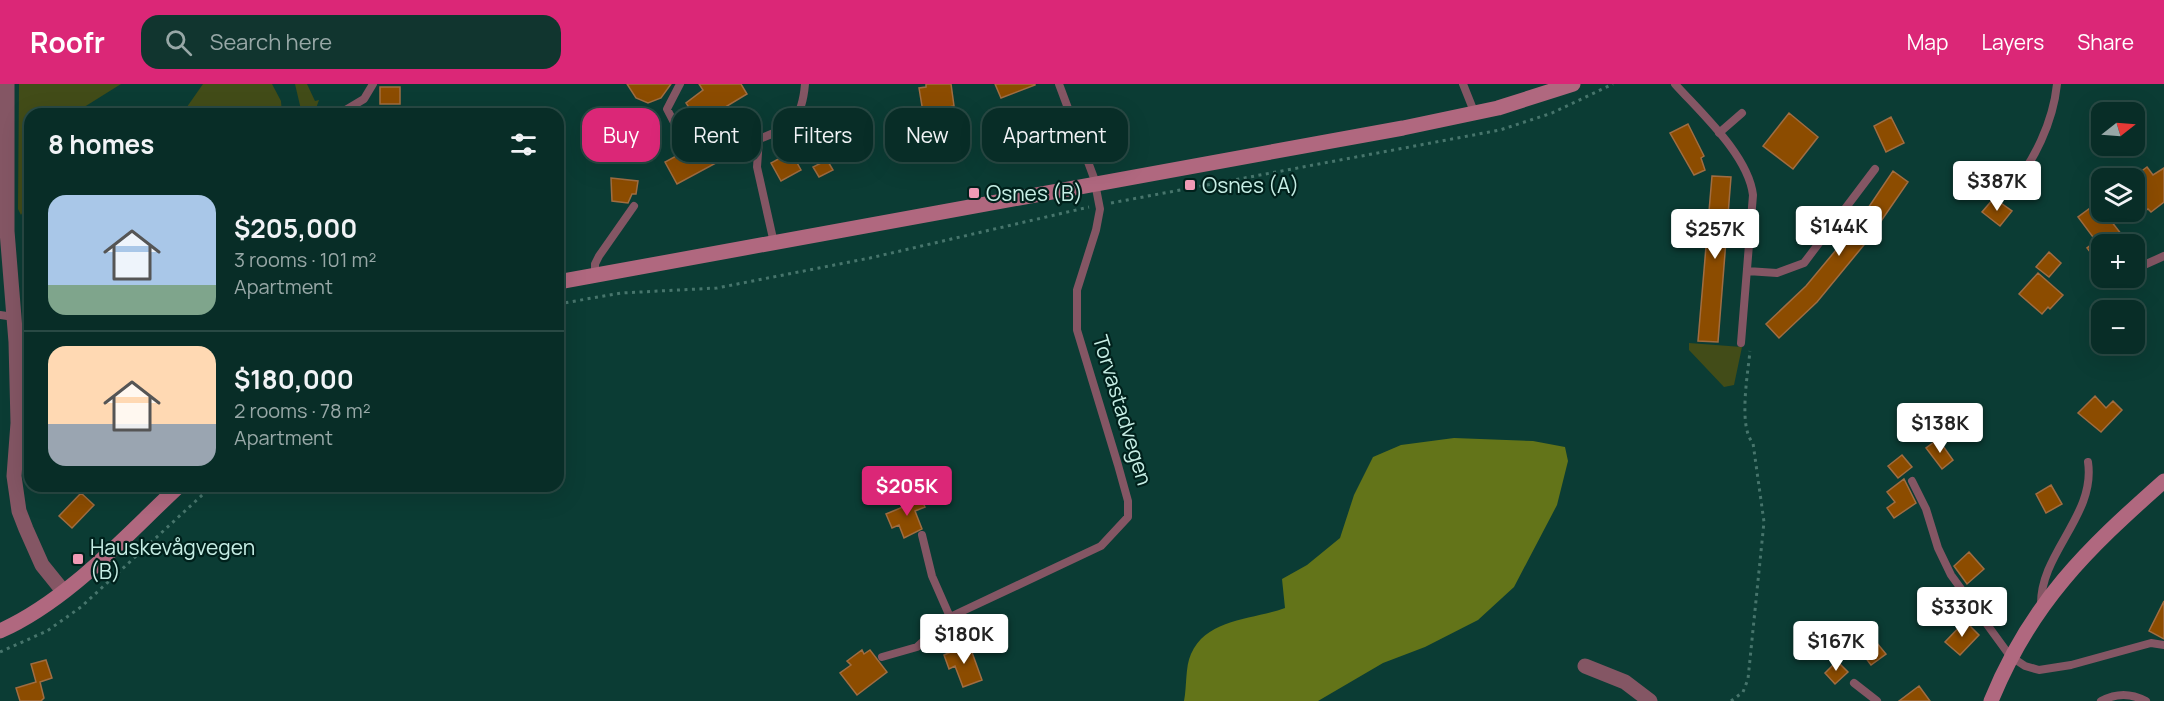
<!DOCTYPE html>
<meta charset="utf-8">
<style>
:root{--surface:#082d27;--page:#11352f;--text:#f1f3f6;--muted:#98a8a7;--line:#294944;--accent:#db2777}
body{margin:0;font-family:Manrope,sans-serif;background:var(--page);color:var(--text);height:100vh;display:flex;flex-direction:column;font-size:22px;white-space:nowrap}
*{box-sizing:border-box;margin:0}
p{font-size:20px;color:var(--muted)}
.icon{flex:none;width:33px;height:33px;fill:none;stroke:currentColor;stroke-width:2;stroke-linecap:round;stroke-linejoin:round}
.map{position:relative;flex:1;overflow:hidden}
.drawer{position:absolute;left:24px;top:24px;width:540px;height:384px;display:flex;flex-direction:column;background:var(--surface);border-radius:18px;box-shadow:0 6px 24px #0002,0 0 0 2px var(--line)}
.drawer>*{flex:none}
.guide{position:absolute;left:582px;top:24px;width:570px;height:54px;display:flex;gap:12px}
.needle{width:39px;rotate:73deg}
.tools{position:absolute;left:2091px;top:18px;display:grid;gap:12px}
.tools a{display:grid;place-items:center;width:54px;height:54px;border-radius:12px;background:var(--surface);box-shadow:0 6px 24px #0002,0 0 0 2px var(--line);font-size:30px}
.price{position:absolute;translate:-50% -51px;padding:0 14px;border-radius:6px;background:#fff;color:#222;font-size:20px;line-height:39px;filter:drop-shadow(0 2px 3px #0008)}
.price::after{content:'';position:absolute;left:50%;top:36px;width:18px;height:14px;margin-left:-9px;background:inherit;clip-path:polygon(0 0,100% 0,50% 100%)}
.price.current{background:var(--accent);color:#fff}
ul{padding:0;list-style:none}
li{display:flex;align-items:center;gap:18px;height:150px;padding:0 24px}
li+li{border-top:2px solid var(--line)}
li span{display:grid;place-items:center;flex:none;width:168px;height:120px;border-radius:18px;color:#555}
li>.icon{margin-inline-start:auto}
span .icon{width:72px;height:72px;fill:#fffc;stroke-width:1}
li b{font-size:26px}
h2{display:flex;justify-content:space-between;align-items:center;height:72px;padding:0 24px;font-size:26px}
.chip{padding:0 21px;border-radius:18px;background:var(--surface);box-shadow:0 6px 24px #0002,0 0 0 2px var(--line);font-size:21px;line-height:54px}
.chip.current{background:var(--accent);color:#fff}
header{display:flex;align-items:center;gap:36px;box-sizing:border-box;height:84px;padding:0 30px;background:var(--accent);color:#fff}
header strong{font-size:28px}
nav{display:flex;gap:33px;margin-inline-start:auto;font-size:21px}
.search{width:420px;height:54px;background:var(--page);display:flex;align-items:center;gap:15px;box-sizing:border-box;padding:0 21px;border-radius:18px;color:var(--muted);font-size:22px}
.map>svg:first-child{display:block}
.green{fill:#424c18}
.forest{fill:#637419}
.building{fill:#8c4c00;stroke:#a06d42;stroke-width:1.5}
.lines{fill:none;stroke-linecap:round;stroke-linejoin:round}
.path{stroke:#47756c;stroke-width:3;stroke-dasharray:3 4.5;stroke-linecap:butt}
.service{stroke:#845664;stroke-width:8}
.minor{stroke:#845664;stroke-width:15}
.secondary{stroke:#b0687f;stroke-width:15}
.poi-dot{fill:#f09ab5;stroke:#00211c;stroke-width:2}
.labels{text-anchor:middle;dominant-baseline:central;stroke-width:4.5;stroke-linejoin:round;paint-order:stroke}
.poi-label{font-size:21px;fill:#c6eee5;stroke:#00211c;text-anchor:start}
.street-label{font-size:21px;fill:#c6eee5;stroke:#00211c}
</style>
<header>
<strong>Roofr</strong>
<div class="search"><svg class="icon" aria-label="search" viewBox="0 0 24 24"><circle cx="10" cy="10" r="6"/><path d="M15 15l6 6"/></svg>Search here</div>
<nav><a>Map</a><a>Layers</a><a>Share</a></nav>
</header>
<div class="map">
<svg width="2164" height="617" viewBox="0 0 2164 617">
<rect width="100%" height="100%" fill="#0b3c34"/>
<!-- green -->
<path class="green" d="M19,0H121L73,30H30V115L21,131L18,125Z
M203,0H272L281,17L282,30H182Z
M295,0H307L315,17L319,16L314,30H302Z
M1689,259L1742,263L1734,301L1724,303L1689,266Z"/>
<!-- forest -->
<path class="forest" d="M1454,354L1533,357L1565,363L1568,377L1557,421L1514,503L1478,536L1425,563L1383,579L1318,617H1184C1187,603 1185,583 1191,570C1207,534 1253,536 1285,524L1282,495L1307,481L1340,454L1354,411L1373,373L1401,361Z"/>
<!-- building -->
<path class="building" d="M627,0H671L661,14L648,19L636,14Z
M699,0H741L747,10L699,39L686,19L703,6Z
M926,0H951L954,22L923,28L919,4L926,3Z
M995,0H1035V1L1001,14Z
M380,3H400V20H380Z
M1789,29L1818,53L1793,85L1763,62Z
M1891,33L1904,59L1886,68L1874,42Z
M1688,40L1704,72L1701,74L1705,86L1694,91L1670,49Z
M704,57L716,79L677,100L665,78Z
M791,68L801,86L781,97L771,79Z
M827,76L833,86L819,93L813,83Z
M2147,83L2153,91L2164,84V118L2151,128L2148,125L2134,135V103L2140,99L2135,92Z
M1893,87L1908,98L1868,156L1817,218L1779,254L1766,240L1806,202L1856,142Z
M1712,92L1731,93L1718,258L1698,257Z
M611,94L638,97L636,110H632L628,119L612,117Z
M1994,114L2012,127L2000,142L1982,128Z
M2097,119L2129,160H2102V183L2087,164L2096,157L2078,133Z
M2049,168L2061,179L2049,193L2036,183Z
M2038,189L2063,211L2050,225L2048,223L2042,230L2019,210Z
M2095,312L2106,324L2113,317L2122,326L2101,348L2078,329Z
M1938,355L1953,376L1942,385L1926,364Z
M1902,371L1912,383L1898,394L1888,382Z
M1904,395L1916,419L1894,434L1887,424L1895,418L1887,408Z
M2051,401L2062,420L2046,429L2036,410Z
M81,409L94,421L72,444L59,432Z
M919,410L925,423L915,427L922,445L904,454L899,441L892,444L886,430L910,420L908,414Z
M1969,468L1984,485L1967,500L1954,482Z
M2164,517V555L2149,547Z
M1965,537L1979,551L1960,571L1945,558Z
M1872,553L1886,570L1871,581L1858,564Z
M969,560L982,596L963,603L955,582L949,585L944,571Z
M862,566L864,570L870,566L887,588L857,611L840,589L851,581L847,577Z
M46,576L52,594L40,598L44,614L41,617H20L16,604L36,598L31,580Z
M1837,577L1848,588L1835,600L1825,589Z
M1919,602L1930,617H1899Z"/>
<g class="lines">
<!-- path -->
<path class="path" d="M1111,119L1500,46L1552,29L1613,0
M558,220L621,209L717,204L870,174L1089,123
M0,568L47,547L81,523L212,402
M1731,617L1743,608L1748,595L1764,438L1753,359C1738,343 1748,289 1750,267"/>
<!-- service -->
<path class="service" d="M680,0L667,25L679,48L687,51L744,41L754,43L759,55
M1463,0L1475,30
M1675,0C1701,29 1748,71 1753,111L1741,259
M339,30L364,15L373,0
M1719,49L1742,29
M759,55L757,83L774,159
M759,55C792,43 802,36 805,0
M2009,108C2034,77 2053,39 2057,0
M2144,181L2164,172
M1747,187L1777,189L1804,179L1875,85
M595,191V180L599,172L634,122
M0,231L14,233
M1912,397L1926,425L1938,464L1951,491L2010,572L2025,582L2039,586L2071,581L2151,559L2164,561
M922,451L932,492L950,533
M2041,521C2040,469 2096,431 2088,378
M882,573L917,563L950,533L1101,462L1128,433V417L1118,381L1077,246V206L1096,146L1100,125L1094,94L1059,0
M1854,599L1877,617
M2101,617C2117,609 2130,609 2146,617"/>
<!-- minor -->
<path class="minor" d="M7,0V147L16,258L18,339L14,392L19,427L26,445L42,481L63,507
M1585,582L1625,598L1650,617"/>
<!-- secondary -->
<path class="secondary" d="M558,198L1403,44L1498,24L1573,0
M0,547C69,516 124,453 179,402
M1991,617C2031,519 2086,466 2164,397"/>
</g>
<!-- markers -->
<g class="poi-dot">
<rect x="1184" y="95" width="12" height="12" rx="3"/>
<rect x="968" y="103" width="12" height="12" rx="3"/>
<rect x="72" y="469" width="12" height="12" rx="3"/>
</g>
<g class="labels">
<!-- poi labels -->
<g class="poi-label">
<text x="1202" y="101">Osnes (A)</text>
<text x="986" y="109">Osnes (B)</text>
<text x="90" y="463">Hauskevågvegen<tspan x="90" dy="24">(B)</tspan></text>
</g>
<!-- street labels -->
<g class="street-label">
<text transform="translate(1123 326) rotate(73)">Torvastadvegen</text>
</g>
</g>
</svg>
<div class="tools">
<a><svg class="needle" viewBox="-14 -14 28 28"><path d="M0-13l5 13h-10z" fill="#e53935"/><path d="M0 13l5-13h-10z" fill="#98a8a7"/></svg></a>
<a><svg class="icon" aria-label="layers" viewBox="0 0 24 24"><path d="M12 4l9 5-9 5-9-5zM3 14l9 5 9-5"/></svg></a>
<a>+</a>
<a>−</a>
</div>
<b class="price" style="left:1997px;top:128px">$387K</b>
<b class="price" style="left:1839px;top:173px">$144K</b>
<b class="price" style="left:1715px;top:176px">$257K</b>
<b class="price" style="left:1940px;top:370px">$138K</b>
<b class="price current" style="left:907px;top:433px">$205K</b>
<b class="price" style="left:1962px;top:554px">$330K</b>
<b class="price" style="left:964px;top:581px">$180K</b>
<b class="price" style="left:1836px;top:588px">$167K</b>
<div class="guide">
<a class="chip current">Buy</a>
<a class="chip">Rent</a>
<a class="chip">Filters</a>
<a class="chip">New</a>
<a class="chip">Apartment</a>
</div>
<section class="drawer">
<h2>8 homes<svg class="icon" aria-label="filters" viewBox="0 0 24 24"><path d="M4 7h16M4 17h16"/><circle cx="9" cy="7" r="2"/><circle cx="15" cy="17" r="2"/></svg></h2>
<ul>
<li><span style="background:linear-gradient(#a9c7e8 75%,#7fa58c 0)"><svg class="icon" aria-label="home" viewBox="0 0 24 24"><path d="M3 11l9-7 9 7M6 9v11h12V9"/></svg></span><div><b>$205,000</b><p>3 rooms · 101 m²</p><p>Apartment</p></div></li>
<li><span style="background:linear-gradient(#ffd9b3 65%,#9aa5b1 0)"><svg class="icon" aria-label="home" viewBox="0 0 24 24"><path d="M3 11l9-7 9 7M6 9v11h12V9"/></svg></span><div><b>$180,000</b><p>2 rooms · 78 m²</p><p>Apartment</p></div></li>
</ul>
</section>
</div>
